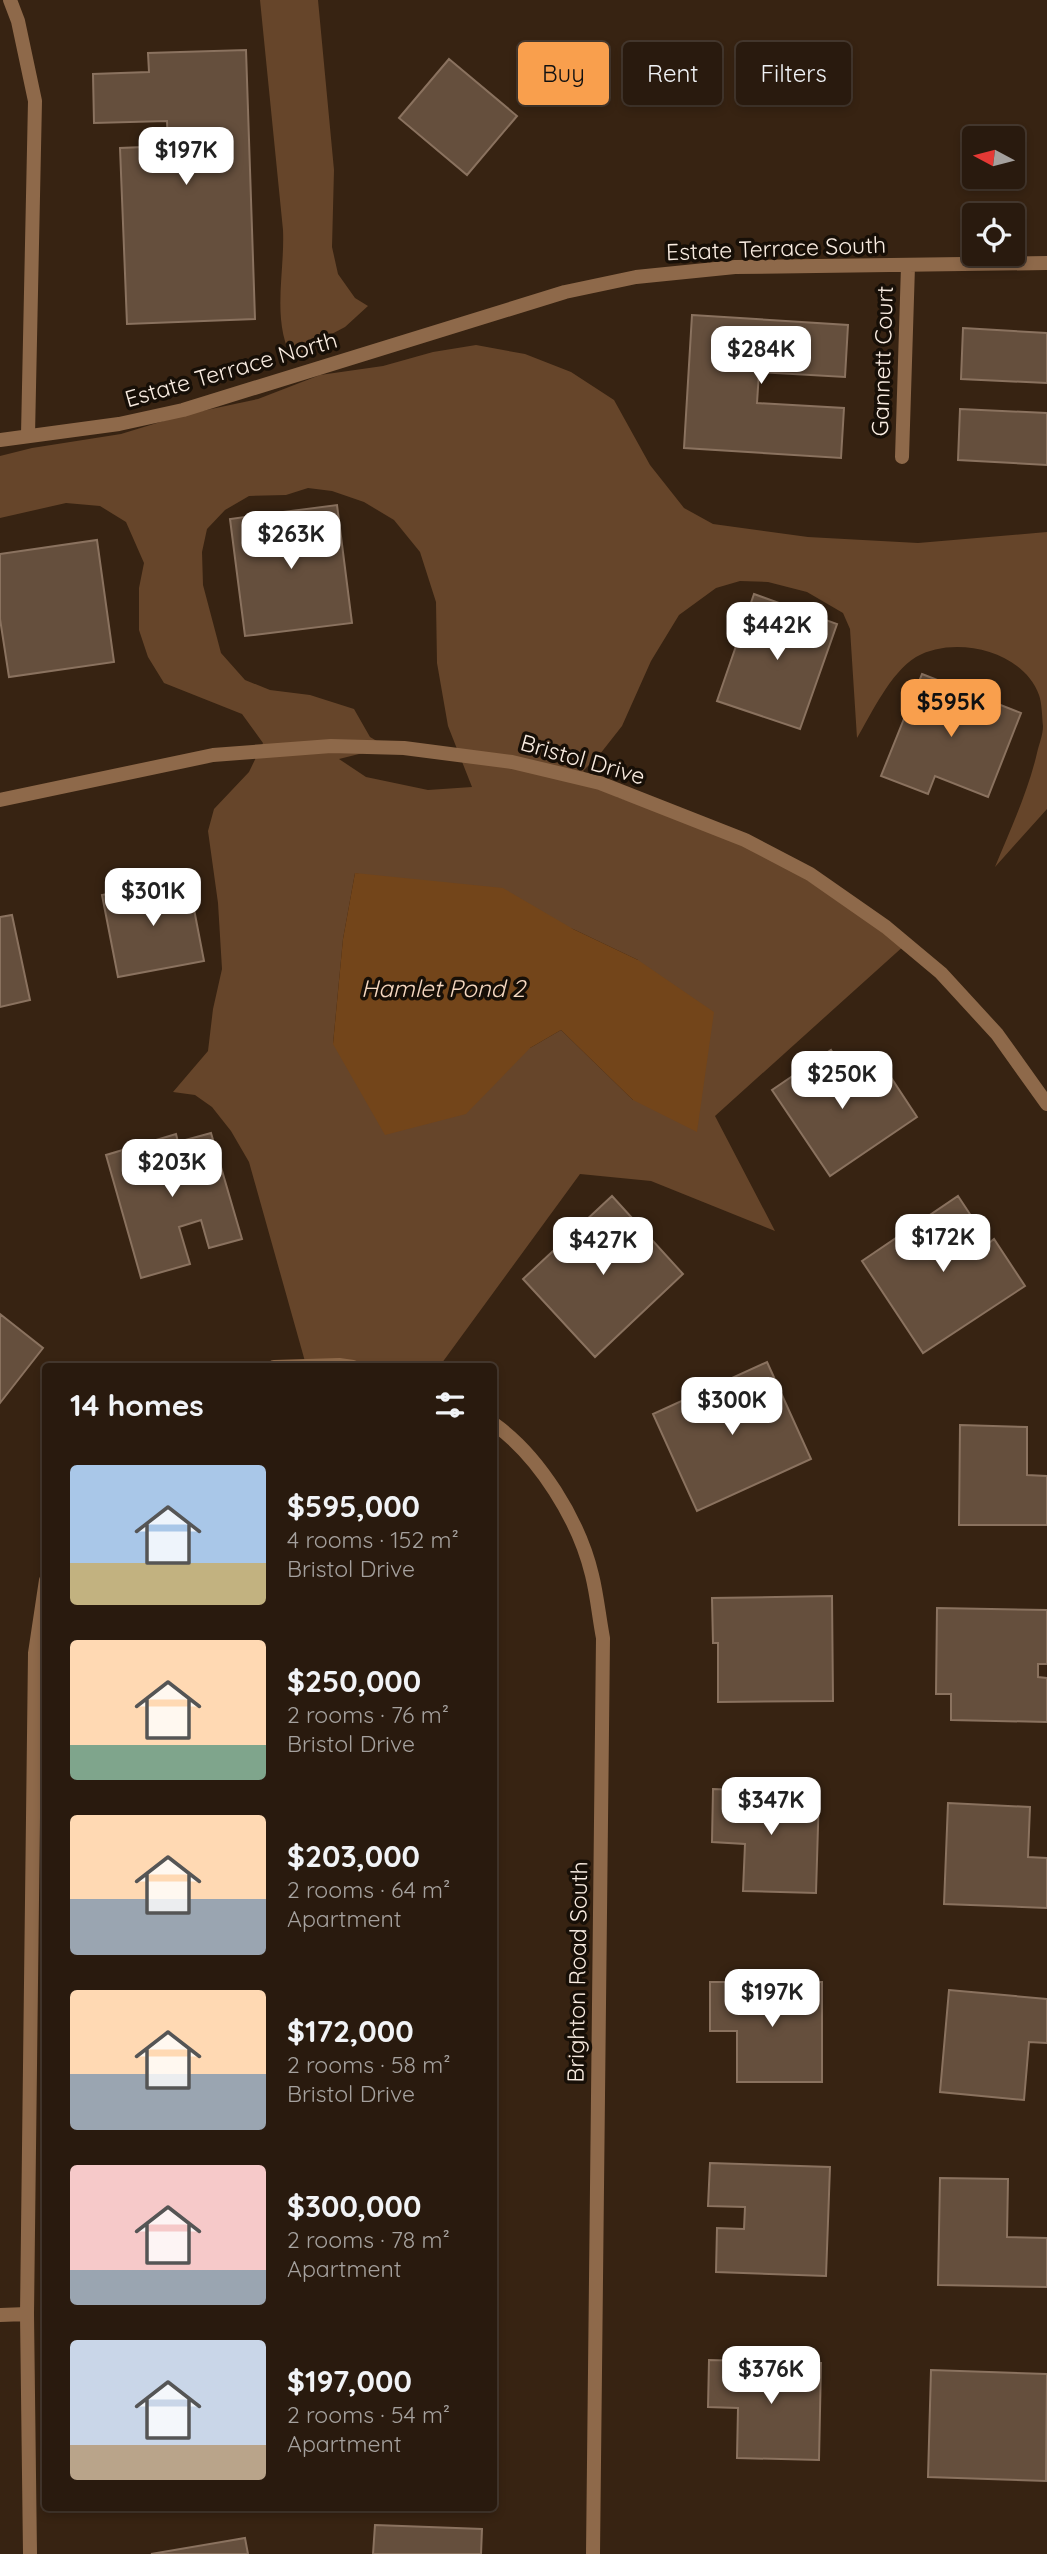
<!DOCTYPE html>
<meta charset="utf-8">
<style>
:root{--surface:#291a0e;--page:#312317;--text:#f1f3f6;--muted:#a5a19e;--line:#45382e;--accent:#f99f4d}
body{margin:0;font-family:Quicksand,sans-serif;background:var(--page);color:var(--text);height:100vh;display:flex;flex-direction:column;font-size:26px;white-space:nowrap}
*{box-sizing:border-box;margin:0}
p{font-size:23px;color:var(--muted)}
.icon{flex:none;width:38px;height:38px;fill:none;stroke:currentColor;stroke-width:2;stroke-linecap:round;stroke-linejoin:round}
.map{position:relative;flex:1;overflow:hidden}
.side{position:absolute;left:42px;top:1363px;width:455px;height:1148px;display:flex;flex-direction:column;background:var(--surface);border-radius:7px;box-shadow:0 4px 10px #0003,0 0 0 2px var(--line)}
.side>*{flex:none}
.banner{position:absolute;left:518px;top:42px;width:424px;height:63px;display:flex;gap:14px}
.needle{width:46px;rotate:277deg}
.controls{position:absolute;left:962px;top:126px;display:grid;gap:14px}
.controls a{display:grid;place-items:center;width:63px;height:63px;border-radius:7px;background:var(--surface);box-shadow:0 4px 10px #0003,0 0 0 2px var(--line);font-size:35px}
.price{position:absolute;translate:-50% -60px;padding:0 16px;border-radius:14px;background:#fff;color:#222;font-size:23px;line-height:46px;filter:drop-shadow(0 2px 4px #0008)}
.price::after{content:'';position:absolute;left:50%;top:42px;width:21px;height:16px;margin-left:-10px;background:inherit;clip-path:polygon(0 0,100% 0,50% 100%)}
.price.active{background:var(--accent);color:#111}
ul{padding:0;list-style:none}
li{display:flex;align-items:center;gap:21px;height:175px;padding:0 28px}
li span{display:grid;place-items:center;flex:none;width:196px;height:140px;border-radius:7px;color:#555}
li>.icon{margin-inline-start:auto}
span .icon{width:84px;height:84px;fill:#fffc;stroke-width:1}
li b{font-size:30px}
h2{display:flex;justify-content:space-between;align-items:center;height:84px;padding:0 28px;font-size:30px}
.chip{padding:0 24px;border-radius:7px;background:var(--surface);box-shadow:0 4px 10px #0003,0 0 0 2px var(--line);font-size:24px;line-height:63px}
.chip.active{background:var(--accent);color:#111}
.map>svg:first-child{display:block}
.green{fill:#66452a;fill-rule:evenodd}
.water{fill:#73451a}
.building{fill:#654f3d;stroke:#8a725f;stroke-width:2}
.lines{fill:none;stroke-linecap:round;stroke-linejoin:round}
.minor{stroke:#8e694a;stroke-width:14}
.labels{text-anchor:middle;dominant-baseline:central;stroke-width:7;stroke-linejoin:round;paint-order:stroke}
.street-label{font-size:23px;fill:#faede2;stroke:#170f07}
.water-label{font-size:24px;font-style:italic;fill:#f6d8c1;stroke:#170f07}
</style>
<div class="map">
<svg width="1047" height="2554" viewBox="0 0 1047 2554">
<rect width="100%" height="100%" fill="#372312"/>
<!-- green -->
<path class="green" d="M260,0H318L334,170L332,247L338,274L355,298L368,306L345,327L307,347L295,363C270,324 285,275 283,230Z
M476,345L525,354L571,372L614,400L650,465L684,508L713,524L808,537L918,543L1047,532V809L995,867C1010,830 1028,792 1037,753C1039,744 1043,735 1043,726C1042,717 1042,703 1039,695C1023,650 954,635 916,657C890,673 872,713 857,738L850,629L843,613L807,592L768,582L740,581L716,588L679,615L651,661L622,726L600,754L583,771L617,797L745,840L906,944L715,1116L775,1231L651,1181L580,1174L439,1367L306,1365L249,1162L231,1131L212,1107L195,1095L173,1092L208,1051L213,1009L222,969L218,903L208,831L214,809L249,772L263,743L242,714L164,683L148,657L139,630V588L144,563L126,522L100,506L66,503L0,518V456L32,448L121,434L183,415L258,399L320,375L383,366L433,352ZM308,488L332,491L364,502L394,520L420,552L436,602L437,663L448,726L472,787L428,790L366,777L339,759L387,747L370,737L354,709L310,695L270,690L245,680L221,653L203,585L202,552L207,529L225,510L249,496L286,495ZM355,873L573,929L638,960L633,1100L561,1030L530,1048L333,1044L343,939Z"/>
<!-- water -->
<path class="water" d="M355,873L503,888L573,929L638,960L714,1012L697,1132L633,1100L561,1030L530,1048L466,1114L385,1135L333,1044L343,939Z"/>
<!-- building -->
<path class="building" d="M246,50L255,319L127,324L120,148L168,146L167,121L94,123L93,74L149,72L148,53Z
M449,59L517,116L467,175L399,118Z
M692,315L848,325L845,377L759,372L757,403L844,408L841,458L684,448Z
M963,328L1047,333V383L961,379Z
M960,409L1047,413V465L958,460Z
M337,505L352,623L245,636L230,519Z
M97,540L114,662L9,677L0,619V554Z
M754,594L837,624L800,729L717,701Z
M922,674L1021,713L988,797L935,776L928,794L881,776Z
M188,878L204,961L118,977L102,895Z
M12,915L30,1000L0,1007V917Z
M831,1050L859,1093L888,1073L917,1117L830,1176L772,1090Z
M211,1133L242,1239L209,1248L201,1220L179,1227L190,1264L141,1278L106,1155L176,1134L178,1142Z
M612,1196L683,1274L595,1357L523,1279Z
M958,1196L989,1243L994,1239L1025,1286L923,1353L862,1261Z
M0,1314L43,1348L0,1403Z
M767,1362L811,1459L697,1511L653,1414Z
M960,1425L1027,1427V1475L1047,1476V1525H959Z
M832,1596L833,1701L718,1702V1643H713L712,1598Z
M937,1608L1047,1610V1664H1038V1677L1047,1678V1722L951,1720V1694H936Z
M713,1789L819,1793L816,1893L743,1891L745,1844L712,1842Z
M948,1803L1030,1807L1028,1857L1047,1858V1908L944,1904Z
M710,1982H822V2082H737V2031H710Z
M949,1990L1047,1999V2043L1029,2042L1024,2100L940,2092Z
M710,2163L830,2167L826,2276L716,2272L717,2228L744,2229L745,2207L708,2206Z
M940,2178L1008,2179L1007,2237L1047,2238V2287L938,2285Z
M709,2360L821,2363L819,2460L737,2458L738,2408L708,2407Z
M931,2370L1047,2374L1046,2481L928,2477Z
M375,2525L482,2529L481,2554H373Z
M245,2538L248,2554H151Z"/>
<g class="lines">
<!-- minor -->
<path class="minor" d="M10,0L18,21L35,101L28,435
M0,440L119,424L183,410L565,292L636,277L735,267L1047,263
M902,457L908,266
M0,800L213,755L331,746L404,748L512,762L600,783L745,840L810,874L886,927L941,973L997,1034L1047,1104
M274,1367L339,1365L353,1367
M494,1424C539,1456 579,1520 592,1575C597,1595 599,1617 603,1638L593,2554
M0,2315L27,2314
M30,2554L27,2314L35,1653L46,1580"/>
</g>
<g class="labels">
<!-- street labels -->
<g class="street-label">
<text transform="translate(776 248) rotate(-2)">Estate Terrace South</text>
<text transform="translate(882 361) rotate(-88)">Gannett Court</text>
<text transform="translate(231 369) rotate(-16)">Estate Terrace North</text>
<text transform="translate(583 759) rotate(16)">Bristol Drive</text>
<text transform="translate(577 1972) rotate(-89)">Brighton Road South</text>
</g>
<!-- water labels -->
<g class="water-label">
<text x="443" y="988">Hamlet Pond 2</text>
</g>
</g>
</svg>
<div class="controls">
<a><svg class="needle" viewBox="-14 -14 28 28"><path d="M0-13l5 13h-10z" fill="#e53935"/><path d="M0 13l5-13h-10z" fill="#a5a19e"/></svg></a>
<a><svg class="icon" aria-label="locate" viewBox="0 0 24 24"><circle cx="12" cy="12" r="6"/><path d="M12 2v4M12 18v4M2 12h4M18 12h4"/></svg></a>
</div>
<b class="price" style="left:186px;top:187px">$197K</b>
<b class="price" style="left:761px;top:386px">$284K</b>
<b class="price" style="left:291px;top:571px">$263K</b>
<b class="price" style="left:777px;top:662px">$442K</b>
<b class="price active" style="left:951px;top:739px">$595K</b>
<b class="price" style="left:153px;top:928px">$301K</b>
<b class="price" style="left:842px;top:1111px">$250K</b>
<b class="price" style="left:172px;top:1199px">$203K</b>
<b class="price" style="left:943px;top:1274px">$172K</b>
<b class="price" style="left:603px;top:1277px">$427K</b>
<b class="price" style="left:732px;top:1437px">$300K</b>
<b class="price" style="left:771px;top:1837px">$347K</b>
<b class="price" style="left:772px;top:2029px">$197K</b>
<b class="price" style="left:771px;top:2406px">$376K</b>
<div class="banner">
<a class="chip active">Buy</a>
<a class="chip">Rent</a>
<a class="chip">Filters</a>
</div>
<section class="side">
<h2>14 homes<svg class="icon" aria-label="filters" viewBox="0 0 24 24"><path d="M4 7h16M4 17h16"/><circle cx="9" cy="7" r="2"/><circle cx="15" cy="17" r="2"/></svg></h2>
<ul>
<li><span style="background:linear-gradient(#a9c7e8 70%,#c2b280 0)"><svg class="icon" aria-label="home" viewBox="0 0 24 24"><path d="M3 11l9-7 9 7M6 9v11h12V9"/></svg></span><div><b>$595,000</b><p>4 rooms · 152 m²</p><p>Bristol Drive</p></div></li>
<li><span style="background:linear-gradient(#ffd9b3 75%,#7fa58c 0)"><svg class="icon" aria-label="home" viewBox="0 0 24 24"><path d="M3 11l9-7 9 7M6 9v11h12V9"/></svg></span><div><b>$250,000</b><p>2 rooms · 76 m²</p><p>Bristol Drive</p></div></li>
<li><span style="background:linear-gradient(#ffd9b3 60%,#9aa5b1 0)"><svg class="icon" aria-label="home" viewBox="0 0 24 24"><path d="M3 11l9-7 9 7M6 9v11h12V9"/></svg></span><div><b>$203,000</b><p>2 rooms · 64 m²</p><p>Apartment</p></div></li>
<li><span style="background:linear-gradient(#ffd9b3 60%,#9aa5b1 0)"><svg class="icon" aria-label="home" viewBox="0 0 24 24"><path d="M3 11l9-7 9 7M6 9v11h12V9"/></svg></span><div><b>$172,000</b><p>2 rooms · 58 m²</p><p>Bristol Drive</p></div></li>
<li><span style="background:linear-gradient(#f6c9c9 75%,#9aa5b1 0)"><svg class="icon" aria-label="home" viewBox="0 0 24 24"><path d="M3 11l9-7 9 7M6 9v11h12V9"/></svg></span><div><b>$300,000</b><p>2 rooms · 78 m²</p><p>Apartment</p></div></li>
<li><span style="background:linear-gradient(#c9d6e8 75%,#b9a48a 0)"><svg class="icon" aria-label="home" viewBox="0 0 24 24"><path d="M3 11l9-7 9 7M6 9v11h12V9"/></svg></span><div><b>$197,000</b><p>2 rooms · 54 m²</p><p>Apartment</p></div></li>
</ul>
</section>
</div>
